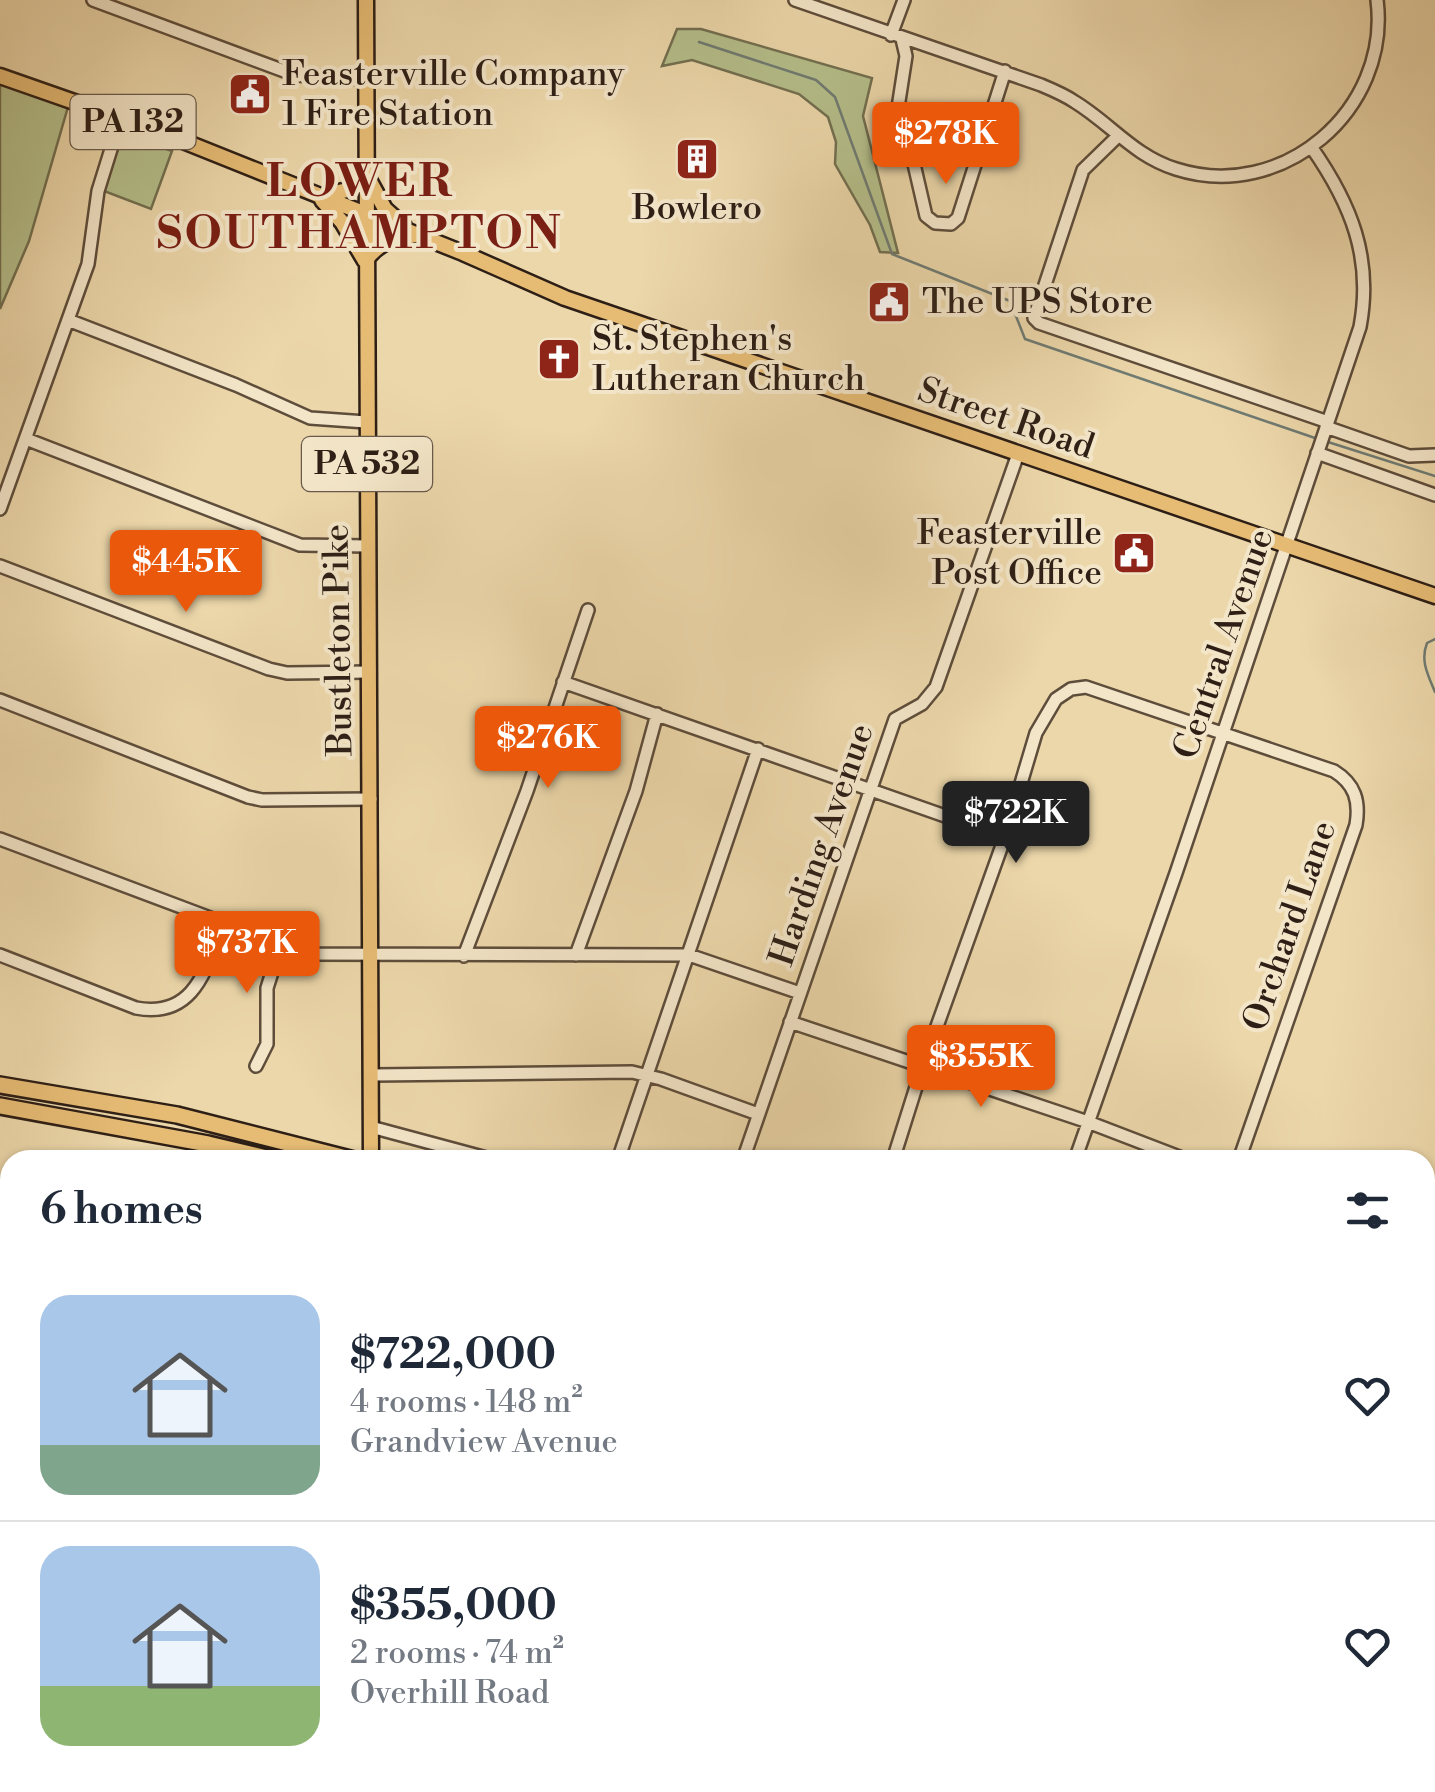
<!DOCTYPE html>
<meta charset="utf-8">
<style>
:root{--surface:#fff;--page:#f2f2f3;--text:#1f2937;--muted:#747a83;--line:#e0e1e3;--accent:#ea580c}
body{margin:0;font-family:"Libre Bodoni",serif;background:var(--page);color:var(--text);height:100vh;display:flex;flex-direction:column;font-size:38px;white-space:nowrap}
*{box-sizing:border-box;margin:0}
p{font-size:32px;color:var(--muted)}
.icon{flex:none;width:55px;height:55px;fill:none;stroke:currentColor;stroke-width:2;stroke-linecap:round;stroke-linejoin:round}
.map{position:relative;flex:1;overflow:hidden}
.details{position:absolute;left:0px;top:1150px;width:1435px;height:642px;display:flex;flex-direction:column;background:var(--surface);border-radius:30px 30px 0 0;box-shadow:0 2px 8px #0004}
.details>*{flex:none}
.price{position:absolute;translate:-50% -85px;padding:0 22px;border-radius:10px;background:var(--accent);color:#fff;font-size:32px;line-height:65px;filter:drop-shadow(0 2px 5px #0008)}
.price::after{content:'';position:absolute;left:50%;top:60px;width:30px;height:22px;margin-left:-15px;background:inherit;clip-path:polygon(0 0,100% 0,50% 100%)}
.price.current{background:#222;color:#fff}
ul{padding:0;list-style:none}
li{display:flex;align-items:center;gap:30px;height:250px;padding:0 40px}
li+li{border-top:2px solid var(--line)}
li span{display:grid;place-items:center;flex:none;width:280px;height:200px;border-radius:30px;color:#555}
li>.icon{margin-inline-start:auto}
span .icon{width:120px;height:120px;fill:#fffc;stroke-width:1}
li b{font-size:42px}
h2{display:flex;justify-content:space-between;align-items:center;height:120px;padding:0 40px;font-size:42px}
.map>svg:first-child{display:block}
.green{fill:#b5bf8b;stroke:#726f50;stroke-width:2.5}
.lines{fill:none;stroke-linecap:round;stroke-linejoin:round}
.stream{stroke:#6f7b73;stroke-width:2.5}
.minor-casing{stroke:#5e4d3b;stroke-width:16}
.major-casing{stroke:#2e1f16;stroke-width:19}
.highway-casing{stroke:#2e1f16;stroke-width:20}
.minor{stroke:#f3e5c8;stroke-width:11}
.major{stroke:#e6bc75;stroke-width:14}
.highway{stroke:#e6bc75;stroke-width:15}
.labels{text-anchor:middle;dominant-baseline:central;stroke-width:8;stroke-linejoin:round;paint-order:stroke}
.shield{fill:#f3e5c8;stroke:#695a4b;stroke-width:2.5}
.shield-label{font-size:32px;font-weight:bold;fill:#2e1f16}
.poi-label{font-size:35px;fill:#2e1f16;stroke:#f3e5c8;text-anchor:start}
.street-label{font-size:35px;fill:#2e1f16;stroke:#f3e5c8}
.district-label{font-size:45px;font-weight:bold;letter-spacing:2.5px;fill:#7a1f14;stroke:#f3e5c8}
</style>
<div class="map">
<svg width="1435" height="1792" viewBox="0 0 1435 1792">
<rect width="100%" height="100%" fill="#ecd7aa"/>
<filter id="stains"><feTurbulence type="fractalNoise" baseFrequency=".002" numOctaves="4"/><feColorMatrix values="0 0 0 0 .2 0 0 0 0 .09 0 0 0 0 .02 0 0 0 .5 -.17"/></filter>
<radialGradient id="worn" r=".72"><stop offset=".6" stop-color="#630" stop-opacity="0"/><stop offset="1" stop-color="#630" stop-opacity=".3"/></radialGradient>
<!-- green -->
<path class="green" d="M677,29H701L872,78L863,116L898,253L880,252L870,225L835,164L836,142L828,117L799,94L692,60L662,66Z
M0,75L70,100L29,241L0,309Z
M123,134L172,151L151,209L104,191Z"/>
<g class="lines">
<!-- stream -->
<path class="stream" d="M699,42L816,80L835,97L892,254L1010,301L1025,339L1315,438
M1328,442L1435,476
M1435,639L1427,643C1420,661 1428,675 1435,692
M0,1251L1,1217
M1425,1254L1435,1233
M0,1290V1322
M1425,1363L1435,1406
M0,1368L3,1354
M0,1397L8,1403L0,1418"/>
<!-- minor casing -->
<g class="minor-casing">
<path id="minor" d="M93,0L295,75L366,79
M795,0L1041,85C1053,90 1065,95 1075,102C1111,124 1134,156 1176,169C1282,203 1391,110 1377,0
M891,35L904,0
M902,39L906,56L897,114L914,164L926,216L935,223L951,224L958,218L1005,71
M1118,136L1083,170L1034,318L1039,323L1328,422
M68,320L236,385L310,418L366,422
M1326,427L1409,456L1435,455
M26,439L300,545L368,546
M1317,453L1435,495
M0,509L88,264L98,191L121,117
M0,566L269,669L287,673L370,672
M563,682L1005,837
M0,700L248,797L262,800L371,799
M0,839L306,954L689,955L800,993
M0,955L136,1008C195,1019 206,968 223,925
M576,955L636,791L657,714
M464,956L527,791L588,610
M790,1022L1088,1122L1187,1160
M256,1066L267,1044V988L280,947
M373,1075L632,1072L661,1079L758,1114
M371,1127L494,1160
M618,1160L758,749
M743,1160L895,719L922,704L936,687L1018,454
M893,1160L922,1068L1005,837L1036,733L1056,699L1071,689L1086,687L1334,771C1355,784 1360,801 1356,825L1239,1160
M1075,1160L1176,873L1360,327C1373,258 1351,204 1312,148
M0,1204L10,1206
M0,1348L10,1337
M0,1554L10,1556
M133,1782L134,1792
M273,1782V1792
M895,1782L905,1792
M510,1792L512,1782
M750,1792L762,1782
M973,1792L974,1782
M1228,1792L1231,1782"/>
</g>
<!-- major casing -->
<g class="major-casing">
<path id="major" d="M366,0L371,1160
M0,76L163,133L463,253L565,298L1435,596
M367,176L385,209L404,226
M321,196L352,189L365,171
M322,200L342,222L365,261C379,242 392,239 415,235
M382,1782V1792"/>
</g>
<!-- highway casing -->
<g class="highway-casing">
<path id="highway" d="M0,1085L177,1115L354,1160
M0,1106L208,1144L275,1160
M1425,1509L1435,1513
M1425,1528L1435,1532"/>
</g>
<!-- minor -->
<use href="#minor" class="minor"/>
<!-- major -->
<use href="#major" class="major"/>
<!-- highway -->
<use href="#highway" class="highway"/>
</g>
<!-- icons -->
<defs>
<g id="civic-square" transform="scale(2.25)"><rect x="-9" y="-9" width="18" height="18" rx="4" fill="#8f2418" stroke="#f3e5c8"/><path d="M-.6-6.5H3V-4.5H.6V-3L4-1V1h2V6H-6V1h2V-1L-.6-3ZM-1.2 2.5V6h2.4V2.5Z" fill="#fff"/></g>
<g id="building-square" transform="scale(2.25)"><rect x="-9" y="-9" width="18" height="18" rx="4" fill="#8f2418" stroke="#f3e5c8"/><path d="M-4-6H4V6H1V3H-1V6H-4ZM-2.5-4.3h1.7v1.8h-1.7ZM.8-4.3h1.7v1.8H.8ZM-2.5-1h1.7V.8h-1.7ZM.8-1h1.7V.8H.8Z" fill="#fff"/></g>
<g id="church-square" transform="scale(2.25)"><rect x="-9" y="-9" width="18" height="18" rx="4" fill="#8f2418" stroke="#f3e5c8"/><path d="M-1.2-6h2.4v3.5h3.3v2.4h-3.3V6h-2.4V-.1h-3.3v-2.4h3.3Z" fill="#fff"/></g>
</defs>
<g fill-rule="evenodd">
<use href="#civic-square" x="250" y="94"/>
<use href="#building-square" x="697" y="159"/>
<use href="#civic-square" x="889" y="302"/>
<use href="#church-square" x="559" y="359"/>
<use href="#civic-square" x="1134" y="553"/>
</g>
<g class="labels">
<!-- shield labels -->
<g class="shield">
<rect x="70.5" y="95" width="125" height="54" rx="8"/>
<rect x="302" y="437" width="130" height="54" rx="8"/>
</g>
<g class="shield-label">
<text x="133" y="122">PA 132</text>
<text x="367" y="464">PA 532</text>
</g>
<!-- poi labels -->
<g class="poi-label">
<text x="282" y="74">Feasterville Company<tspan x="282" dy="40">1 Fire Station</tspan></text>
<text x="697" y="208" text-anchor="middle">Bowlero</text>
<text x="922" y="302">The UPS Store</text>
<text x="592" y="339">St. Stephen's<tspan x="592" dy="40">Lutheran Church</tspan></text>
<text x="1102" y="533" text-anchor="end">Feasterville<tspan x="1102" dy="40">Post Office</tspan></text>
</g>
<!-- street labels -->
<g class="street-label">
<text transform="translate(1006 419) rotate(19)">Street Road</text>
<text transform="translate(339 640) rotate(-91)">Bustleton Pike</text>
<text transform="translate(1224 644) rotate(-71)">Central Avenue</text>
<text transform="translate(822 845) rotate(-71)">Harding Avenue</text>
<text transform="translate(1290 926) rotate(-71)">Orchard Lane</text>
</g>
<!-- district labels -->
<g class="district-label">
<text x="360" y="182">LOWER<tspan x="360" dy="52">SOUTHAMPTON</tspan></text>
</g>
</g>
<rect width="100%" height="100%" filter="url(#stains)"/>
<rect width="100%" height="100%" fill="url(#worn)"/>
</svg>
<b class="price" style="left:946px;top:187px">$278K</b>
<b class="price" style="left:186px;top:615px">$445K</b>
<b class="price" style="left:548px;top:791px">$276K</b>
<b class="price current" style="left:1016px;top:866px">$722K</b>
<b class="price" style="left:247px;top:996px">$737K</b>
<b class="price" style="left:981px;top:1110px">$355K</b>
<section class="details">
<h2>6 homes<svg class="icon" aria-label="filters" viewBox="0 0 24 24"><path d="M4 7h16M4 17h16"/><circle cx="9" cy="7" r="2"/><circle cx="15" cy="17" r="2"/></svg></h2>
<ul>
<li><span style="background:linear-gradient(#a9c7e8 75%,#7fa58c 0)"><svg class="icon" aria-label="home" viewBox="0 0 24 24"><path d="M3 11l9-7 9 7M6 9v11h12V9"/></svg></span><div><b>$722,000</b><p>4 rooms · 148 m²</p><p>Grandview Avenue</p></div><svg class="icon" aria-label="heart" viewBox="0 0 24 24"><path d="M12 20l-8-8c-3-5 5-10 8-4 3-6 11-1 8 4z"/></svg></li>
<li><span style="background:linear-gradient(#a9c7e8 70%,#8fb573 0)"><svg class="icon" aria-label="home" viewBox="0 0 24 24"><path d="M3 11l9-7 9 7M6 9v11h12V9"/></svg></span><div><b>$355,000</b><p>2 rooms · 74 m²</p><p>Overhill Road</p></div><svg class="icon" aria-label="heart" viewBox="0 0 24 24"><path d="M12 20l-8-8c-3-5 5-10 8-4 3-6 11-1 8 4z"/></svg></li>
</ul>
</section>
</div>
